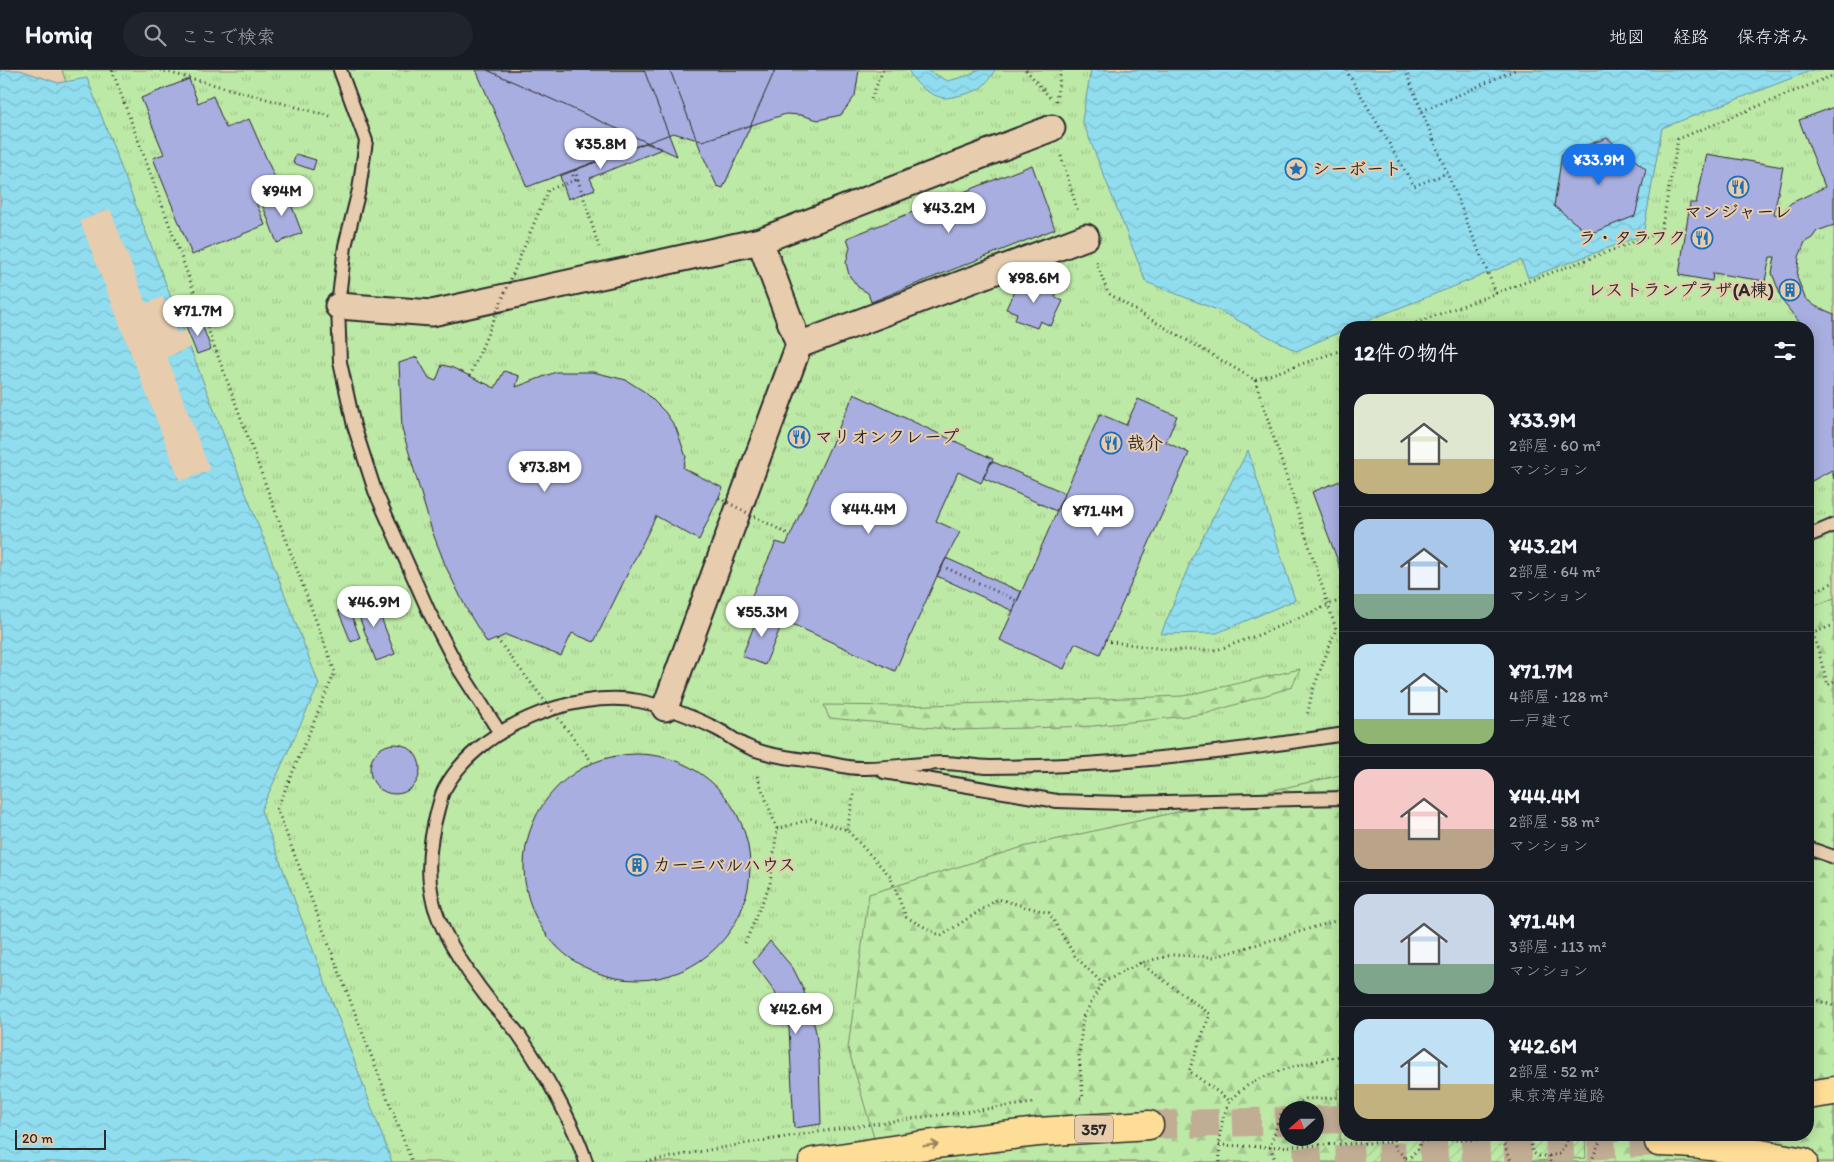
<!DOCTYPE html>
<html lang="ja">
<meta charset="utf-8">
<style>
:root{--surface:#171b24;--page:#20242c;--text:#f1f3f6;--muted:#9ea1a6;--line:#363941;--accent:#1a73e8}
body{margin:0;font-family:Itim,"Klee One",sans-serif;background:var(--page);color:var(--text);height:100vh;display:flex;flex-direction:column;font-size:19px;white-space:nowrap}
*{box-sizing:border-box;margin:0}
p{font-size:16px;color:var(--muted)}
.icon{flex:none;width:28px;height:28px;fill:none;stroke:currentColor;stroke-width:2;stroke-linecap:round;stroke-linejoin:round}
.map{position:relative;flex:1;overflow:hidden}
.drawer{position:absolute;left:1339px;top:251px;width:475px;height:820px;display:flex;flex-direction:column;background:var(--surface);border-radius:20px;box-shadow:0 2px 12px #0003}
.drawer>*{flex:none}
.needle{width:32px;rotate:249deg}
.fabs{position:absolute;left:1279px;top:1031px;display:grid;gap:10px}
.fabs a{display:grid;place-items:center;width:45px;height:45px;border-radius:50%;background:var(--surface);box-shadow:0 2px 12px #0003;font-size:25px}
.scale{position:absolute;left:15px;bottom:12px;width:91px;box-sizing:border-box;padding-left:5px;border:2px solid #2b2b2b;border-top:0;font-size:14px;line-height:18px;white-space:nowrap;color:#2b2b2b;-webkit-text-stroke:4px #e7ccae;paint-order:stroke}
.price{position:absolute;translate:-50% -42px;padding:0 11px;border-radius:18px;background:#fff;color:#222;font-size:16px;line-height:32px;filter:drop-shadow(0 1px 2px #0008)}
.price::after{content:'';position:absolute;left:50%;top:30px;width:15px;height:11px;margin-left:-8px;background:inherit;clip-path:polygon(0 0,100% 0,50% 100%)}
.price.active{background:var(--accent);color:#fff}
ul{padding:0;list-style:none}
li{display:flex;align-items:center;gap:15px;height:125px;padding:0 15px}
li+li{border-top:1px solid var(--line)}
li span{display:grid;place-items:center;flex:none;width:140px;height:100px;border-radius:15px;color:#555}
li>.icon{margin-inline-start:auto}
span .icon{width:60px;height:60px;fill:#fffc;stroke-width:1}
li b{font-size:21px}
h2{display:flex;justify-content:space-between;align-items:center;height:60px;padding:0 15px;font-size:21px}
header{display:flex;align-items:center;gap:30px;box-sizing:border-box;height:70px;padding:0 25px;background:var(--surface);border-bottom:1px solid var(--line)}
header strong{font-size:24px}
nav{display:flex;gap:28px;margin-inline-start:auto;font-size:18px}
.search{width:350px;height:45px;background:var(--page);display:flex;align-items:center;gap:12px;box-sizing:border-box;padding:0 18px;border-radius:28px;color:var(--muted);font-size:19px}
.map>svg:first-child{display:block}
.grass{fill:url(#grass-tufts);stroke:#748a68;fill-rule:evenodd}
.forest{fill:url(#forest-firs);stroke:#748a68;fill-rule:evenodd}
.garden{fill:url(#garden-furrows);stroke:#748a68}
.water{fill:url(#water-waves);stroke:#6896a1}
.pier{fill:#e7ccae}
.building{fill:#a8aedf;stroke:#2b2b2b}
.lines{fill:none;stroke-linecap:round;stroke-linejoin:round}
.highway-tunnel{stroke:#c1ac94;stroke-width:28;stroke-dasharray:28 14;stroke-linecap:butt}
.lane-casing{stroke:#2b2b2b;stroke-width:16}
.street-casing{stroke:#2b2b2b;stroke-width:29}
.highway-casing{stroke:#2b2b2b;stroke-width:31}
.path{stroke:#2b2b2b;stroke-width:3;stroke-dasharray:1 4;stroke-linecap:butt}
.lane{stroke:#e7ccae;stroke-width:12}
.street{stroke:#e7ccae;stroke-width:25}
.highway{stroke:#fedd96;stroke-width:28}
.path-bridge{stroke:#2b2b2b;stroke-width:3;stroke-dasharray:1 4;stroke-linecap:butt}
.oneway{stroke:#948460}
.labels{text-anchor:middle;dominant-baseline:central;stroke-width:4;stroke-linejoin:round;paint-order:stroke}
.shield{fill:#e7ccae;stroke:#635b52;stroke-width:1}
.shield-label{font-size:16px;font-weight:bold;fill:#2b2b2b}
.poi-label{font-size:18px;font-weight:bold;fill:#2b2b2b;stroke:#e7ccae;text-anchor:start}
</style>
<header>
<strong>Homiq</strong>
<div class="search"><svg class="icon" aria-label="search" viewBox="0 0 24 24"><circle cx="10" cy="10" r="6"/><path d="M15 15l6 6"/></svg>ここで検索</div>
<nav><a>地図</a><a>経路</a><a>保存済み</a></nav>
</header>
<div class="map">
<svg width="1834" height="1092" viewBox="0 0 1834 1092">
<defs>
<pattern id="grass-tufts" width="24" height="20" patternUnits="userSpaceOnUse" patternTransform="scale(1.25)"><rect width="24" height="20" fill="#bde9a6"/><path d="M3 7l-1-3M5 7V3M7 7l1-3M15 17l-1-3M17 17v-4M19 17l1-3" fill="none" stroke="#a3c88f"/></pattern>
<pattern id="forest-firs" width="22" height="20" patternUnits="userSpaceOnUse" patternTransform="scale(1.25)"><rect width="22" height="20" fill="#bde9a6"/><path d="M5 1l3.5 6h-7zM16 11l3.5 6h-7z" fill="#a3c88f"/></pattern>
<pattern id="garden-furrows" width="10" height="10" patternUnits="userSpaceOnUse" patternTransform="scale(1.25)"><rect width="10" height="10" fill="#bde9a6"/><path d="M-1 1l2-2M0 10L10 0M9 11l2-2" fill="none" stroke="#a3c88f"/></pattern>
<pattern id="water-waves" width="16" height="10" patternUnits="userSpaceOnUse" patternTransform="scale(1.25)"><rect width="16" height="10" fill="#90ddef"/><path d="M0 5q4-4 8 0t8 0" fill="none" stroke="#7cbecd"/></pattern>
</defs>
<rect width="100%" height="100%" fill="#e7ccae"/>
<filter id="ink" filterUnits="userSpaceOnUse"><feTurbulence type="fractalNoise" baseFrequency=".02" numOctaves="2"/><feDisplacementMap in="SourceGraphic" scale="10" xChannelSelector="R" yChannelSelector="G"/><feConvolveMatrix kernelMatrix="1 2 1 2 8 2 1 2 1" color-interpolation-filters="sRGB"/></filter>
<g filter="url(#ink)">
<!-- grass -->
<path class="grass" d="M62,0H1834V1092H371L232,721L271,624ZM1345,258H1808V1065H1345ZM1288,1040H1315V1068H1288Z"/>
<!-- forest -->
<path class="forest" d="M1834,528V1092H881L848,978L869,824L1023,777L1345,704V1065H1808V538ZM1288,1040H1315V1068H1288Z
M1300,599L1292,617L1205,644L1093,656L957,660L829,648L824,635L903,636L1183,626Z"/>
<!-- garden -->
<path class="garden" d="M1345,1018V1065H1585L1586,1088L1519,1092H1342L1337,1019Z"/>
<!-- water -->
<path class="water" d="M0,0H20L58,13L87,8L319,614L261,740L392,1092H0Z
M909,0H926L948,11L970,5L977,0H995C991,7 984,17 977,20C972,23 950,28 945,28C932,27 912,13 909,0Z
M1091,0H1813L1662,58L1643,165L1528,208L1521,190L1351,257L1345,258V260L1296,281L1220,241L1146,212L1082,50Z
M1248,380L1295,530L1217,563L1161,564L1192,488Z"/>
<!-- pier -->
<path class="pier" d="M110,139L146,233L163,227L177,263L185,260L191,277L167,287L210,400L180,411L80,151Z"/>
<!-- building -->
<path class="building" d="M476,0H859L855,26L841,45L818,50L801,45L786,44L702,71L673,63L527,117Z
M487,0H644L677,86L662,79Z
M670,0H775L723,118L717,116L703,86Z
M189,9L198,33L213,26L226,58L249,49L279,117L254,127L265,155L192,185L153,88L164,84L141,28Z
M1834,37V155L1817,161L1812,168L1805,172L1799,187L1797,207L1805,228L1815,236L1834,244V409L1832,400L1808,413V258H1804L1783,232L1772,203L1775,187H1770L1765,211L1713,203L1712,211L1679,205L1690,133H1696L1707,84L1783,97L1774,144L1780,145L1791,133L1825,117L1799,50Z
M1607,68L1646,99L1635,146L1589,164L1554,136L1562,84Z
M645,73L662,79L590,108L595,119L568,129L560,106Z
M296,84L316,90L313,100L293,93Z
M1032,95L1055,159L871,232L868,223L858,217L849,205L846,193L850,177L847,168Z
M286,121L302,163L277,173L261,131Z
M1019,210L1039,219L1041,214L1057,222L1055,227L1063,231L1051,256L1040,251L1037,258L1015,250L1017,243L1006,239Z
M200,249L211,279L197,284L185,255Z
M417,287L429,308L436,311L442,295L451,297L495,318L504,301L519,306L516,317L556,302H593L626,310L645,322L665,342L676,358L686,387L683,398L723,418L699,470L656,446L594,572L572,563L561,586L506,565L487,573L467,540L446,497L432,461L402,359L399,293Z
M854,324L993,389L981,413L958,402L936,451L960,462L937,506L895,601L748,534L776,472L786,475Z
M1138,329L1177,346L1166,372L1189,383L1100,584L1075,573L1064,599L1000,570L1100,344L1126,355Z
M991,391L1065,423L1056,441L983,408Z
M1345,409V510L1312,422Z
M946,488L1021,522L1013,541L937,506Z
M372,524L395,584L376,591L353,531Z
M348,536L360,568L351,572L338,540Z
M760,541L783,551L765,595L742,586Z
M370 699a25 25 0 1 1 50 0a25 25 0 1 1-50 0Z
M524 797a113 113 0 1 1 226 0a113 113 0 1 1-226 0Z
M770,871L793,898L802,916L809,936L816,962L819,991L821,1054L794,1058L789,958L774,920L753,892Z"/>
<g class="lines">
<!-- highway-tunnel -->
<path class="highway-tunnel" d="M1315,1050L1345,1049
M1149,1055L1288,1051
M1294,1092L1659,1072"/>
<!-- lane casing -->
<g class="lane-casing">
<path id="lane" d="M340,0L366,71L359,120L345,176L338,236L340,292L354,356L375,421L429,542L457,596L500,663
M1808,466L1834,455
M884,702L1057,731L1122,733L1345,728
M1808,778L1834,787
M586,1092C574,1054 542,998 519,965C511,954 501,944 492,934C470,906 439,862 432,827C426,798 430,768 438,739C440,733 441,725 444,720C476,658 573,619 639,631C665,636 693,647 717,659C727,664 736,672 746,676C769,687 802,689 827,693C838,695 849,698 861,698C888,699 915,693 943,693C959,693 975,697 990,697C1110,697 1228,682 1345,664"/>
</g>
<!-- street casing -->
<g class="street-casing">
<path id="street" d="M760,171L1052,58
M338,236L432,243L760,171L799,275L665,638
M799,275L1086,167"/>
</g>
<!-- highway casing -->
<g class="highway-casing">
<path id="highway" d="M1808,1025L1834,1021
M1659,1072C1708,1073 1755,1083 1803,1092
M813,1092L918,1076L1038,1062L1149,1055"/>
</g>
<!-- path -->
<path class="path" d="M112,0L335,602L277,739L412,1092
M160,0L333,47
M1026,0L1052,30
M1346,0L1414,116L1447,103
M1405,0L1496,223
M871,29L883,0
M1056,31L1061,0
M1422,41L1515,0
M1061,86L1078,142
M575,100L599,177
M1096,192L1108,223L1140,243L1255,310L1345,279
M1402,258L1661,162L1678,69L1834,5
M1255,310L1336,559L1312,622L1307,647
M942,496L1017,531
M1808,525L1834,512
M1808,558L1813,563L1834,555
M1813,563L1828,615L1834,611
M777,759L811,749L847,760L890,806L906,847L941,866L998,829L1049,843L1075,886L1102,913
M847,760L855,719
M745,873L770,814L777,759L756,703
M1140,893L1210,944L1189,1001L1230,1031
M1808,927L1834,936
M1080,1028H1083L1079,986L1083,947L1102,913L1140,893L1172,885L1215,887L1345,848
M1395,1065C1392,1076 1398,1081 1406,1088V1092
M1502,1065L1508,1086L1512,1092
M1531,1065L1530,1070L1533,1083L1539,1086H1549L1550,1092
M1568,1066L1602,1065
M1219,1075L1270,1077L1393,1072
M1549,1086L1559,1084L1567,1072L1568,1066
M1406,1088H1409L1419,1078L1420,1071L1503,1069L1530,1070
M1220,1092C1219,1071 1219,1051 1230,1032C1248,1003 1313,992 1345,985
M1276,1092L1270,1077L1281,1043L1306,1029L1345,1027
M1591,1092L1602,1066"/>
<!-- lane -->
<use href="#lane" class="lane"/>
<!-- street -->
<use href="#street" class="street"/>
<!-- highway -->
<use href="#highway" class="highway"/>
<!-- path-bridge -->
<path class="path-bridge" d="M470,306L548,120L575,110L571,101
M719,428L790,465
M497,569L592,692
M1105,571L1172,580H1217L1261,564L1345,528
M646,1092C775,1066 904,1049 1034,1033"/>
</g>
<!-- one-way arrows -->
<defs><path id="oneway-shaft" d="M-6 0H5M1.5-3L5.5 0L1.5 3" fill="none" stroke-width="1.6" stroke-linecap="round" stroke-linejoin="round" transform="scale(1.25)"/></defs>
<use class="oneway" href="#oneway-shaft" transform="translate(931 1075) rotate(-7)"/>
</g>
<!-- icons -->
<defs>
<g id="sight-ring" transform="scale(1.125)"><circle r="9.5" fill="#e7ccae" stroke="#1f6fb2" stroke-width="1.5"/><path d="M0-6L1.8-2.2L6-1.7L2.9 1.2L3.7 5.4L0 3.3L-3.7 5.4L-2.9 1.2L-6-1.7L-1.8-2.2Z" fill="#1f6fb2"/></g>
<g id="restaurant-ring" transform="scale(1.125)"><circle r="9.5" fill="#e7ccae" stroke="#1f6fb2" stroke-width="1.5"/><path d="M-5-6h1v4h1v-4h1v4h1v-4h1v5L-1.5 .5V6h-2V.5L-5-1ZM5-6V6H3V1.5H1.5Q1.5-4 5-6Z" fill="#1f6fb2"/></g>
<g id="building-ring" transform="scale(1.125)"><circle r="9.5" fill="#e7ccae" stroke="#1f6fb2" stroke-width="1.5"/><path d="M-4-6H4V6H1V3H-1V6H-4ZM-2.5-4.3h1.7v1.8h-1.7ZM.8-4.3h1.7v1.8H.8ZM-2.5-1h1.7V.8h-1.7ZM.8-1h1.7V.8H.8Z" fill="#1f6fb2"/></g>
</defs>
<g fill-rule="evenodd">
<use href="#sight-ring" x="1296" y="99"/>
<use href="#restaurant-ring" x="1738" y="117"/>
<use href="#restaurant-ring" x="1702" y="168"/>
<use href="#building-ring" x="1790" y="220"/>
<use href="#restaurant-ring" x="799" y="367"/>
<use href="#restaurant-ring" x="1111" y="373"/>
<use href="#building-ring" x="637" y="795"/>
</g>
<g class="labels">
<!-- shield labels -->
<rect class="shield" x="1075" y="1045.5" width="38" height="27" rx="4"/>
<g class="shield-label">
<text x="1094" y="1059">357</text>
</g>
<!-- poi labels -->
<g class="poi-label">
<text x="1312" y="99">シーボート</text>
<text x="1738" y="142" text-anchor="middle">マンジャーレ</text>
<text x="1686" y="168" text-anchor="end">ラ・タラフク</text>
<text x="1774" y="220" text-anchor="end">レストランプラザ(A棟)</text>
<text x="815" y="367">マリオンクレープ</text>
<text x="1127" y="373">哉介</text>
<text x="653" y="795">カーニバルハウス</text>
</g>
</g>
</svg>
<div class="fabs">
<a><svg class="needle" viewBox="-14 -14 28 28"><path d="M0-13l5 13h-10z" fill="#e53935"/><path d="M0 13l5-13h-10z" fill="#9ea1a6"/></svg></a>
</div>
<div class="scale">20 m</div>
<b class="price" style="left:601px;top:100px">¥35.8M</b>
<b class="price active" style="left:1599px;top:116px">¥33.9M</b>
<b class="price" style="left:282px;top:147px">¥94M</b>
<b class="price" style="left:949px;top:164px">¥43.2M</b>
<b class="price" style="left:1034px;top:234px">¥98.6M</b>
<b class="price" style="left:198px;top:267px">¥71.7M</b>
<b class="price" style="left:545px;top:423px">¥73.8M</b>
<b class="price" style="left:869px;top:465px">¥44.4M</b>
<b class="price" style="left:1098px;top:467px">¥71.4M</b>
<b class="price" style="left:374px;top:558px">¥46.9M</b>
<b class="price" style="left:762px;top:568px">¥55.3M</b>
<b class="price" style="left:796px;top:965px">¥42.6M</b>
<section class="drawer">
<h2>12件の物件<svg class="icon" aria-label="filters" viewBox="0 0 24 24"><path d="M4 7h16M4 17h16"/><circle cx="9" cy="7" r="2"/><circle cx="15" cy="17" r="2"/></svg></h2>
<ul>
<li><span style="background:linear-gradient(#dfe7d0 65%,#c2b280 0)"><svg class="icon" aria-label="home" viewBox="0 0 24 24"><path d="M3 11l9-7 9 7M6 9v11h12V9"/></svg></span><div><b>¥33.9M</b><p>2部屋 · 60 m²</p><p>マンション</p></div></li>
<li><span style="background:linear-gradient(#a9c7e8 75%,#7fa58c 0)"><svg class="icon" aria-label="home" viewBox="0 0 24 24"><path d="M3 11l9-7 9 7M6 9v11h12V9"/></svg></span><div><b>¥43.2M</b><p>2部屋 · 64 m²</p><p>マンション</p></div></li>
<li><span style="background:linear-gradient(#bfe0f5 75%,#8fb573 0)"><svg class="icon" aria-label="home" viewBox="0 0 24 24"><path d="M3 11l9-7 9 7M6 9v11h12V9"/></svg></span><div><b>¥71.7M</b><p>4部屋 · 128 m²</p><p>一戸建て</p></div></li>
<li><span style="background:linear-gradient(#f6c9c9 60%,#b9a48a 0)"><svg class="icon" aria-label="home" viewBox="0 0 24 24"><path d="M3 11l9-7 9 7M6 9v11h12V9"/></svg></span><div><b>¥44.4M</b><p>2部屋 · 58 m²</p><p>マンション</p></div></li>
<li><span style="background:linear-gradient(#c9d6e8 70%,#7fa58c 0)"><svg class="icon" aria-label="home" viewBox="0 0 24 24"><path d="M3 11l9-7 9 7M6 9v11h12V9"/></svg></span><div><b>¥71.4M</b><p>3部屋 · 113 m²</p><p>マンション</p></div></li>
<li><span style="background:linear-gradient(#bfe0f5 65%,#c2b280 0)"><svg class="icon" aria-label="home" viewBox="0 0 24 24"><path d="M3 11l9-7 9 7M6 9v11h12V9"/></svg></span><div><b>¥42.6M</b><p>2部屋 · 52 m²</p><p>東京湾岸道路</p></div></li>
</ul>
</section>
</div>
